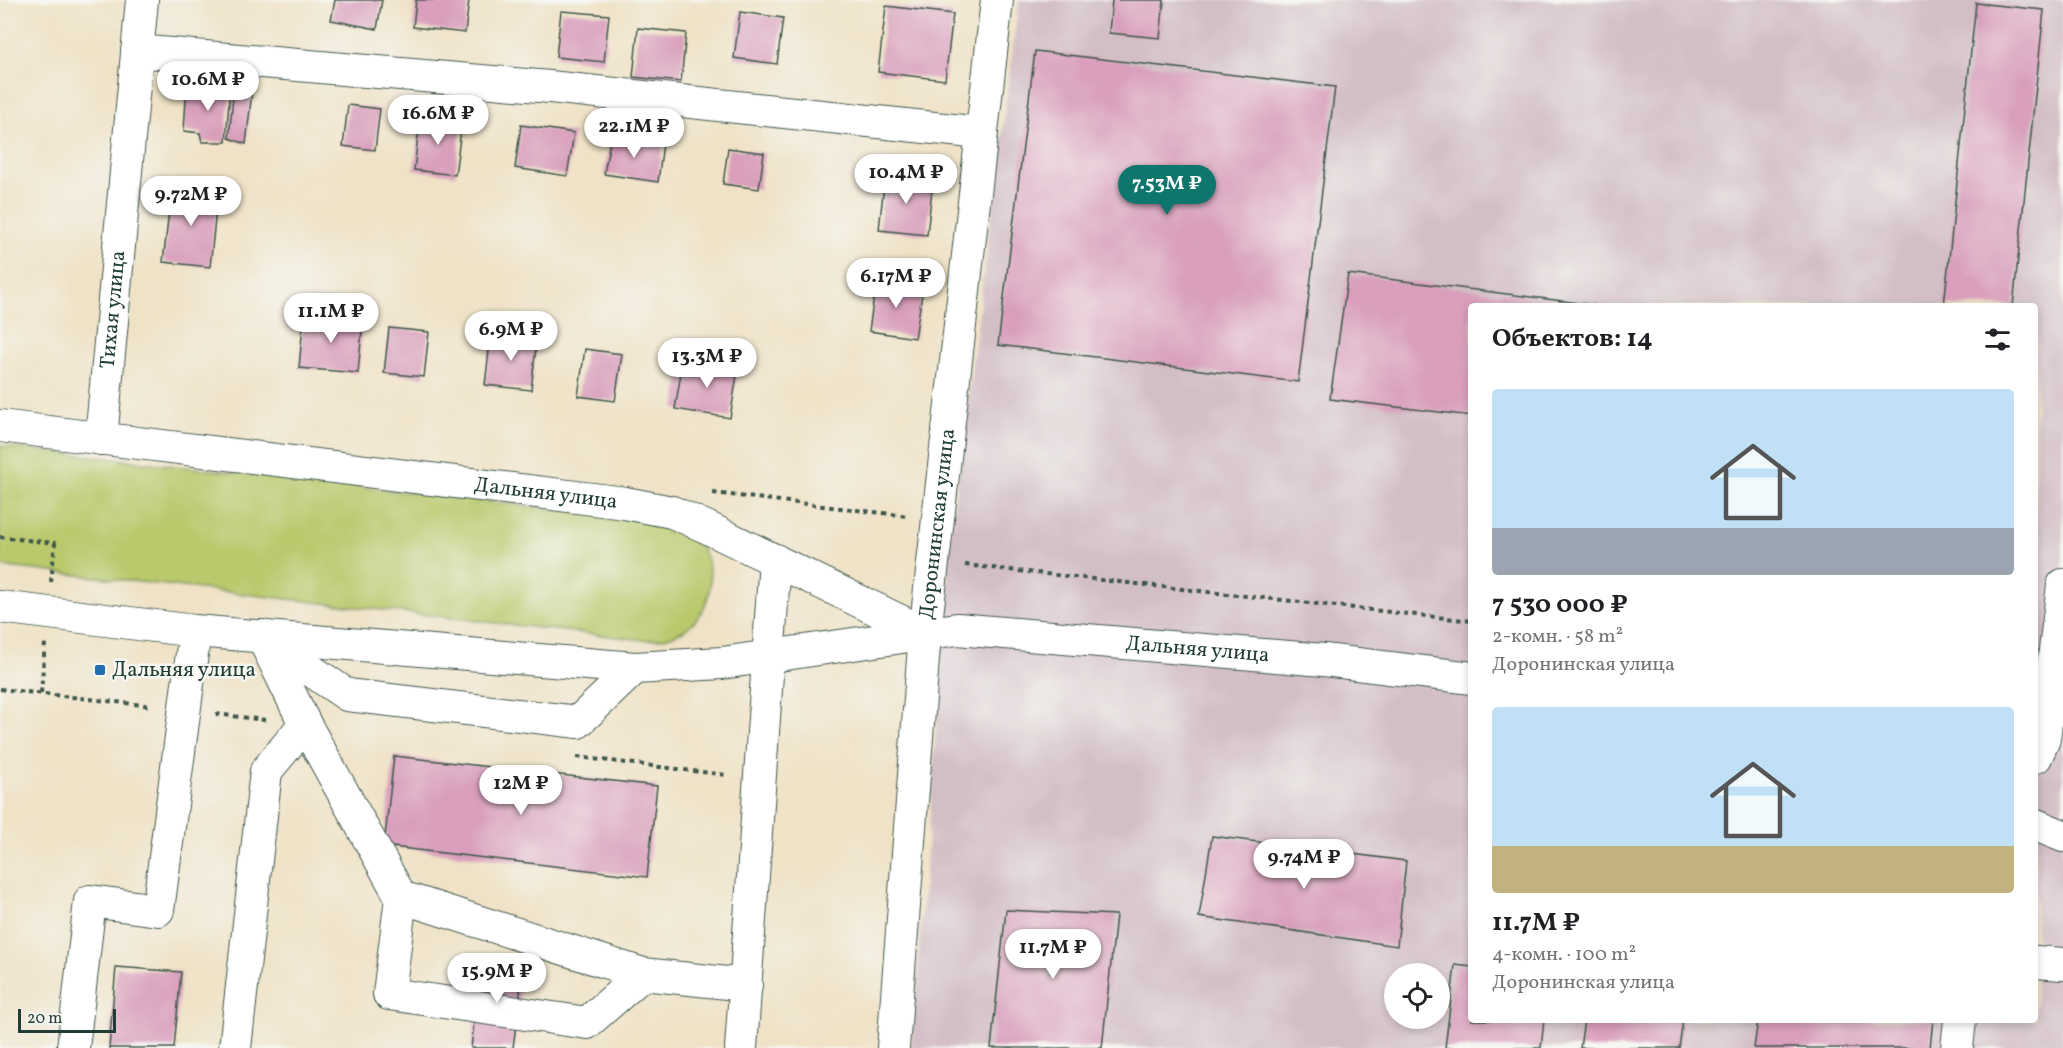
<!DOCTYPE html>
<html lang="ru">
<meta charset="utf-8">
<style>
:root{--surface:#fff;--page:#f6f6f6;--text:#202124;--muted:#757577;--accent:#0f766e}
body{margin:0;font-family:Vollkorn,serif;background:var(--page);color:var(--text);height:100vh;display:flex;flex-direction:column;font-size:22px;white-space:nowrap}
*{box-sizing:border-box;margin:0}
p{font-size:20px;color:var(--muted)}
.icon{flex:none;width:33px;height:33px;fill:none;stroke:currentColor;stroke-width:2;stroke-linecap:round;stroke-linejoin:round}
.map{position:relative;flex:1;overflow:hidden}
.drawer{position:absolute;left:1468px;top:303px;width:570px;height:720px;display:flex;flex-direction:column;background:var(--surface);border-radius:6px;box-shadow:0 3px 9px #0003}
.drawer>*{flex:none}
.fabs{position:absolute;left:1384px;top:963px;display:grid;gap:12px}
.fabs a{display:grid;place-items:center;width:66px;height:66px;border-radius:50%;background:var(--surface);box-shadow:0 3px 9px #0003;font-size:30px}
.scale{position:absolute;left:18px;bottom:15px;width:98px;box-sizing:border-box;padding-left:6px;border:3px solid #1f3d34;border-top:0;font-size:16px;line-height:21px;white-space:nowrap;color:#1f3d34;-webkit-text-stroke:4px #f6f6f2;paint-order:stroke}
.price{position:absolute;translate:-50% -51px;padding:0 14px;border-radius:21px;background:#fff;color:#222;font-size:20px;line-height:39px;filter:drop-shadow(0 2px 3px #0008)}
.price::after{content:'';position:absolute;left:50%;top:36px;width:18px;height:14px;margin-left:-9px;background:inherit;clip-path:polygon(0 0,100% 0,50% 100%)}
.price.active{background:var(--accent);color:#fff}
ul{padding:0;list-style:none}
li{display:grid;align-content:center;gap:12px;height:318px;padding:0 24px}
li span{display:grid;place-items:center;height:186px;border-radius:6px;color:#555}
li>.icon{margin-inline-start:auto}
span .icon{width:108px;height:108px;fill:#fffc;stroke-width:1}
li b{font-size:26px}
h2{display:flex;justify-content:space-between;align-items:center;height:72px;padding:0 24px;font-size:26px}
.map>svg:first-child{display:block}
.industrial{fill:#d2bec5;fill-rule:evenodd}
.green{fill:#b9c96c;stroke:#6c8350;stroke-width:1.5}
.building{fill:#d99fbc}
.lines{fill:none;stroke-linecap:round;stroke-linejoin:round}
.minor-casing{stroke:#3e564a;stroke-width:34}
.path{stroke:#3e564a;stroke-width:4;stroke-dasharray:4.5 4.5;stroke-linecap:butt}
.minor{stroke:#fff;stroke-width:32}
.poi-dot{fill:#1f6fb2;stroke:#f6f6f2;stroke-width:2}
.labels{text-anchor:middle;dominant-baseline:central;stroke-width:5;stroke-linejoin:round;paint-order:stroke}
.street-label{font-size:21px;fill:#1f3d34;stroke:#f6f6f2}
.poi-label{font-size:21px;fill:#1f3d34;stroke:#f6f6f2;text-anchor:start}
</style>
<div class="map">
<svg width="2063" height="1048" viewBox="0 0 2063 1048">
<rect width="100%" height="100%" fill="#f6f6f2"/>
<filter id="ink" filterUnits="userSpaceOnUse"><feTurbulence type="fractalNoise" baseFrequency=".0167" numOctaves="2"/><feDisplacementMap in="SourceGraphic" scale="12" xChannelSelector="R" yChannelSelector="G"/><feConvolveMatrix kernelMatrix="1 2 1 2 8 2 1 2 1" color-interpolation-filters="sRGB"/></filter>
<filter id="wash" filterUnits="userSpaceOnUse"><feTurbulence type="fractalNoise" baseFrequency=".008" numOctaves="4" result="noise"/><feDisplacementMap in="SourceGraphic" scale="24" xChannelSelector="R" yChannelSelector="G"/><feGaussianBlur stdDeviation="1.35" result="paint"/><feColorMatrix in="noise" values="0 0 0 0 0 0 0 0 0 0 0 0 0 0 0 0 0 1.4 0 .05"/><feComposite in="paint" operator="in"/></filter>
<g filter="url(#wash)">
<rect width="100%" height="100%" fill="#efe2c6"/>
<!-- industrial -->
<path class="industrial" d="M1019,0H2063V1048H911L931,800L950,537ZM1472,306H2036V1020H1472ZM1395,974H1440V1018H1395Z"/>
<!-- green -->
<path class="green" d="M0,446L658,521C671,526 685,529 695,540C719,565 714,611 684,630C671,638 658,640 644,640L0,566Z"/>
<g id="blocks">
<!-- building -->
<path class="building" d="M335,0H382L377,29L331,20Z
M416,0H469L465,33L413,27Z
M1112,0H1164L1160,38L1109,33Z
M1976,3L2044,10L2013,306H1944Z
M886,6L953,14L945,80L878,72Z
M561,11L609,15L604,62L556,57Z
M740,12L783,18L777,64L734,58Z
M638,28L686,33L681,82L633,77Z
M1035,51L1335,87L1298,382L998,345Z
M187,84L230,86L226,142H202L200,133L184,131Z
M234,87L252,91L246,144L229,138Z
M348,105L380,109L375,150L343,146Z
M420,118L462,123L455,175L414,170Z
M521,125L574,133L567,176L515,168Z
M611,135L663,143L658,182L604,174Z
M728,148L764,153L759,189L723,184Z
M885,174L933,180L927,235L879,230Z
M172,186L218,191L210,267L163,262Z
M1348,274L1594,305V306H1472V416L1330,399Z
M876,281L923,288L915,338L869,331Z
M304,314L363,319L358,373L299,368Z
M389,328L429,332L424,377L384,373Z
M491,334L537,339L531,390L485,385Z
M585,349L622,354L615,401L578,396Z
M683,361L738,369L730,418L675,409Z
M394,756L657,786L647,877L384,846Z
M1212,836L1406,861L1397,946L1199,917Z
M1006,910L1116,915L1102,1048H991Z
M482,957L524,962L513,1048H471Z
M1455,965L1472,967V1020H1544L1541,1048H1445Z
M116,967L181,972L174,1048H109Z
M1584,1020H1683L1679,1048H1580Z
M1758,1020H1933L1930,1048H1754Z"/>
</g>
</g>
<g filter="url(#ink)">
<use href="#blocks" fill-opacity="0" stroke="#3e564a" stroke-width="1.5"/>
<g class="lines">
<!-- minor casing -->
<g class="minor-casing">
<g id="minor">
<path d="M137,51L550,87L981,133"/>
<path id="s1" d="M0,426L625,503L672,512L704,526L925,633"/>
<path id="s2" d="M101,439L142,0"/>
<path id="s3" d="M0,607L195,631L635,668L722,663L957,629L1324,660L1472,678"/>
<path d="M262,636L305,724L401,897L389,994L587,1023L643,974L746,985"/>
<path d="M262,637L347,695L578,722L635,668"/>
<path d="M2036,757L2044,739L2063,585"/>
<path d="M2036,825L2063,836"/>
<path d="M401,897L643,974"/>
<path d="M2036,962L2063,964"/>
<path d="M73,1048L90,901L158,910L195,631"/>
<path d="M235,1048L266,771L305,724"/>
<path d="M741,1048L775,560"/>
<path id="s4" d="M893,1048L925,633L997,0"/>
<path d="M1957,1048L1960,1020"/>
</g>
</g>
<!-- path -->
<path class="path" d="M713,493L908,516
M0,537L55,543L51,582
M965,565L1472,621
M0,689L152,706
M41,693L45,643
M216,714L265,720
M577,757L727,775"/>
<!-- minor -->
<use href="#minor" class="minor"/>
</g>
</g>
<!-- markers -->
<rect class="poi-dot" x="94" y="664" width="12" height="12" rx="3"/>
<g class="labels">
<!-- street labels -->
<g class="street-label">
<text stroke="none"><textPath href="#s2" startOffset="130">Тихая улица</textPath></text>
<text stroke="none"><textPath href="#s1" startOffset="550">Дальняя улица</textPath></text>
<text stroke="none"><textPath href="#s4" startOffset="526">Доронинская улица</textPath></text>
<text stroke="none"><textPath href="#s3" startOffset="1204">Дальняя улица</textPath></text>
</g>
<!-- poi labels -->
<g class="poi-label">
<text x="112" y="670">Дальняя улица</text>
</g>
</g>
</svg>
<div class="fabs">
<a><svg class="icon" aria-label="locate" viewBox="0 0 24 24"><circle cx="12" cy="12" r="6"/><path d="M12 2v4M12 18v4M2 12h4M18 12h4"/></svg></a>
</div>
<div class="scale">20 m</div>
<b class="price" style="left:208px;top:112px">10.6M ₽</b>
<b class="price" style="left:438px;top:146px">16.6M ₽</b>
<b class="price" style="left:634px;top:159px">22.1M ₽</b>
<b class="price" style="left:906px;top:205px">10.4M ₽</b>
<b class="price active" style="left:1167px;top:216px">7.53M ₽</b>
<b class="price" style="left:191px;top:227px">9.72M ₽</b>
<b class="price" style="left:896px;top:309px">6.17M ₽</b>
<b class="price" style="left:331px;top:344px">11.1M ₽</b>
<b class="price" style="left:511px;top:362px">6.9M ₽</b>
<b class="price" style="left:707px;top:389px">13.3M ₽</b>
<b class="price" style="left:521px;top:816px">12M ₽</b>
<b class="price" style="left:1304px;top:890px">9.74M ₽</b>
<b class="price" style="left:1053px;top:980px">11.7M ₽</b>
<b class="price" style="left:497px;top:1004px">15.9M ₽</b>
<section class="drawer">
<h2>Объектов: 14<svg class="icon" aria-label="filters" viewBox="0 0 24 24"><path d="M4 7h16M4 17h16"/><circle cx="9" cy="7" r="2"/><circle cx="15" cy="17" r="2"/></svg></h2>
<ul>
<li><span style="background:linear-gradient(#bfe0f5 75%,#9aa5b1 0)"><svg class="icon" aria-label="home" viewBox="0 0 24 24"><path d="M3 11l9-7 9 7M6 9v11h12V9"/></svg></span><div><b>7 530 000 ₽</b><p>2-комн. · 58 m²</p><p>Доронинская улица</p></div></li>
<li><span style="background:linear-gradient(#bfe0f5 75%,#c2b280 0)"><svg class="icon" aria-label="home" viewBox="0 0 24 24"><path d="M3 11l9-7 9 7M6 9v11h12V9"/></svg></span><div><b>11.7M ₽</b><p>4-комн. · 100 m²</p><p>Доронинская улица</p></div></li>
</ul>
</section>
</div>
